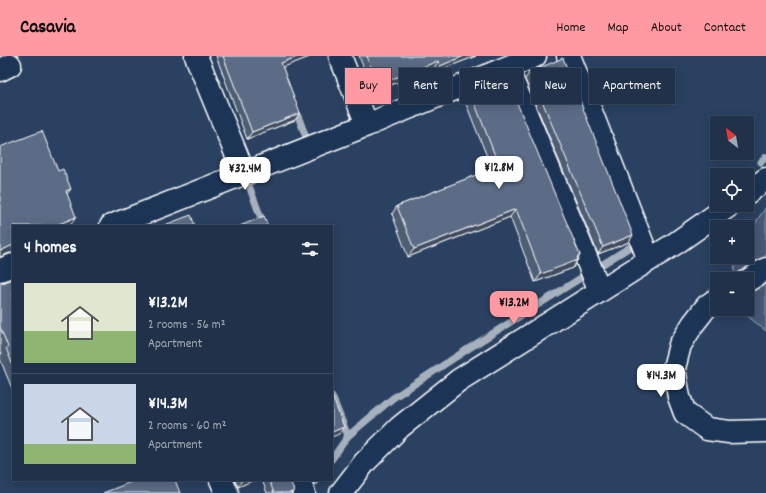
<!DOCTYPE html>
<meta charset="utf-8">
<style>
:root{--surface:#203149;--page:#2d3d53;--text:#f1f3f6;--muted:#a2a9b4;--line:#3d4c61;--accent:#ff9aa2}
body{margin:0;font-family:Dekko,sans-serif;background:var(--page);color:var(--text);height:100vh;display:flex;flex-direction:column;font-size:15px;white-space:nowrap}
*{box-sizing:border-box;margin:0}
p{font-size:13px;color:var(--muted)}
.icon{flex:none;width:22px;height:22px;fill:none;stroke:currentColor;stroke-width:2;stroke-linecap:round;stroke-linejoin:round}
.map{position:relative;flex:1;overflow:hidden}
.panel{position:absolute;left:12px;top:169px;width:321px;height:256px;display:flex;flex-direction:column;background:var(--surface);border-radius:0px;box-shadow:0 2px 10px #0003,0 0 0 1px var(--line)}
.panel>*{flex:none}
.guide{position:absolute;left:345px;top:12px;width:361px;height:36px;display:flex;gap:8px}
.needle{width:26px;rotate:329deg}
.tools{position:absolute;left:710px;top:60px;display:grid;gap:8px}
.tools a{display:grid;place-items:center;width:44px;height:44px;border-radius:0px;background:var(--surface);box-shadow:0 2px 10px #0003,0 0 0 1px var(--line);font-size:20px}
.price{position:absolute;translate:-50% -34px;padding:0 9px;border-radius:8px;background:#fff;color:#222;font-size:13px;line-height:26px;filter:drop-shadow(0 1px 2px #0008)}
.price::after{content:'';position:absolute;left:50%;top:24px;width:12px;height:9px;margin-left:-6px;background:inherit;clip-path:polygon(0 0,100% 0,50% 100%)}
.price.selected{background:var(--accent);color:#111}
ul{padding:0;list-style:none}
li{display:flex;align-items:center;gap:12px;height:100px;padding:0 12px}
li+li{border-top:1px solid var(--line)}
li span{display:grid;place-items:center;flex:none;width:112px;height:80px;border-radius:0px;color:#555}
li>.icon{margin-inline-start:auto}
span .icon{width:48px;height:48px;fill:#fffc;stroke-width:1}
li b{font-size:17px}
h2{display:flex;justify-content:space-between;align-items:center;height:48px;padding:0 12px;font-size:17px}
.tag{padding:0 14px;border-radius:0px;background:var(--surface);box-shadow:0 2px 10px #0003,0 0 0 1px var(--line);font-size:14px;line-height:36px}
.tag.selected{background:var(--accent);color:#111}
header{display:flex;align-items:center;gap:24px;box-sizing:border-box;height:56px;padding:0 20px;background:var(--accent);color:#111}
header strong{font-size:19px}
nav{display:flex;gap:22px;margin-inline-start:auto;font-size:14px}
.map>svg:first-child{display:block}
.green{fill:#465975;stroke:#a2acba}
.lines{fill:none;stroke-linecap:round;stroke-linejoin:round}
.stream{stroke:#a7b1be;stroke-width:7}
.minor-casing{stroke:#fff;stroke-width:25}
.minor{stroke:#1d3557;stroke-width:22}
.wall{fill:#4e5d73;stroke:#fff}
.shaded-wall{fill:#404c5e;stroke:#fff}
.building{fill:#5b6c86;stroke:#fff}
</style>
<header>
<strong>Casavia</strong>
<nav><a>Home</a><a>Map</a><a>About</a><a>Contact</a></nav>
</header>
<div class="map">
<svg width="766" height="437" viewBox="0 0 766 437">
<rect width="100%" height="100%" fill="#2a4161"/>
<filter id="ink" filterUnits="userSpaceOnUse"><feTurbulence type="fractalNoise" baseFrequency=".025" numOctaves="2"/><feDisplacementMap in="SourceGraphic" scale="8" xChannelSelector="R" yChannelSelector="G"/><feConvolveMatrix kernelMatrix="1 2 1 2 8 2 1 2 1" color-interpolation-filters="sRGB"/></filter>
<g filter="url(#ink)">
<!-- green -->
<path class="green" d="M766,151V275L745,258L743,253H747V223H736L734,214L737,201H747V179Z"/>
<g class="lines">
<!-- stream -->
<path class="stream" d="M295,52L309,89
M761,106L766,101
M254,124L248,127L264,170
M332,340L348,380
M332,403L348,380L393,342L471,291L630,191
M307,435L316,424"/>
<!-- minor casing -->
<g class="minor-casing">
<path id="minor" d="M196,0L244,117
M340,0L367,69L535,0
M568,0L570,2L649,204
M507,12L600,235
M0,14L10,9
M747,137L766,123
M111,170L367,69
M0,214L13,209
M747,225L766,213
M717,243L707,250L693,268L680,289L674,312L679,341L685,357L707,373L729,376L766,375
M221,424L227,437
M299,424L304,437
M341,437L365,406L400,371L459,324L676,187L730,149"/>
</g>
<!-- minor -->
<use href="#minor" class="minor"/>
</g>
<!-- wall -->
<path class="wall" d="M216,0H312L282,11L300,57L295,64L247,83Z
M359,0H476L435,16L434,12L373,36Z
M530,16L629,186L598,198L525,23Z
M472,40L580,199L573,212L535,226L510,161L408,201L392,158L397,150L492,113L466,48Z
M13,223V335L0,303V300L1,299L0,296V228Z
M235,424H254L238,431Z
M262,424H290L293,437H267Z"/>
<!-- shaded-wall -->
<path class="shaded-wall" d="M299,0H312L276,14L281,7Z
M464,0H476L435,16L440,10Z
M438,5L434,12L373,36L377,29Z
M300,57L295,64L247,83L252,76Z
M71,133L64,142L66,135Z
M516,153L510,161L408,201L414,193Z
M76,161L70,170H54Z
M633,179L629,186L598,198L603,191Z
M13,189V197H9L0,201V195Z
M580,199L573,212L535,226L541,218Z
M344,371L339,378L332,381V376Z
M242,424H254L238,431Z"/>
<!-- building -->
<path class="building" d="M223,0H299L281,7L300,57L252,76Z
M367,0H464L440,10L438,5L377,29Z
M563,2L633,179L603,191L530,16Z
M508,25L580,199L577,201L578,204L541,218L516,153L414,193L397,150L499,110L472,40Z
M42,75L58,115L63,113L71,133L66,135L76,161L54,170H13V189L0,195V91Z
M191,159L195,170H162Z
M264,160L268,170H240Z
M13,223V310L6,292L8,291L0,271V228Z
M332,340L344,371L332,376Z
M136,424H175L180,437H103Z
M269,424H290L294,435L290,437H274Z"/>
</g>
</svg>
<div class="tools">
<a><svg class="needle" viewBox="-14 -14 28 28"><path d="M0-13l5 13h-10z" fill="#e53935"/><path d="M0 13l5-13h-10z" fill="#a2a9b4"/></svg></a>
<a><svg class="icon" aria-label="locate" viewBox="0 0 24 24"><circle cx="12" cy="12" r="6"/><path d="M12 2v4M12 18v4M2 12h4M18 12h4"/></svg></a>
<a>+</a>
<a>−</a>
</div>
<b class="price" style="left:499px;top:134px">¥12.8M</b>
<b class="price" style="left:245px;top:135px">¥32.4M</b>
<b class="price selected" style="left:514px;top:269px">¥13.2M</b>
<b class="price" style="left:661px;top:342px">¥14.3M</b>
<div class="guide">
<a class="tag selected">Buy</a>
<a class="tag">Rent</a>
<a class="tag">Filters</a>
<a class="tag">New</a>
<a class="tag">Apartment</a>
</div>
<section class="panel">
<h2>4 homes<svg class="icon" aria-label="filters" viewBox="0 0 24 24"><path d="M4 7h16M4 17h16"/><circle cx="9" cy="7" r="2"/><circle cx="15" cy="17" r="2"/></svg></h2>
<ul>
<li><span style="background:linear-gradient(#dfe7d0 60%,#8fb573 0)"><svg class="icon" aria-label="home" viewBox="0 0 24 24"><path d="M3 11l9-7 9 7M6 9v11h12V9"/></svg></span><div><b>¥13.2M</b><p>2 rooms · 56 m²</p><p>Apartment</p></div></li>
<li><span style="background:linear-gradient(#c9d6e8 75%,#8fb573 0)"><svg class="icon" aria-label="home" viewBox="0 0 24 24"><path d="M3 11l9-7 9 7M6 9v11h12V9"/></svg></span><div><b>¥14.3M</b><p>2 rooms · 60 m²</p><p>Apartment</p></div></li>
</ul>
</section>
</div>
